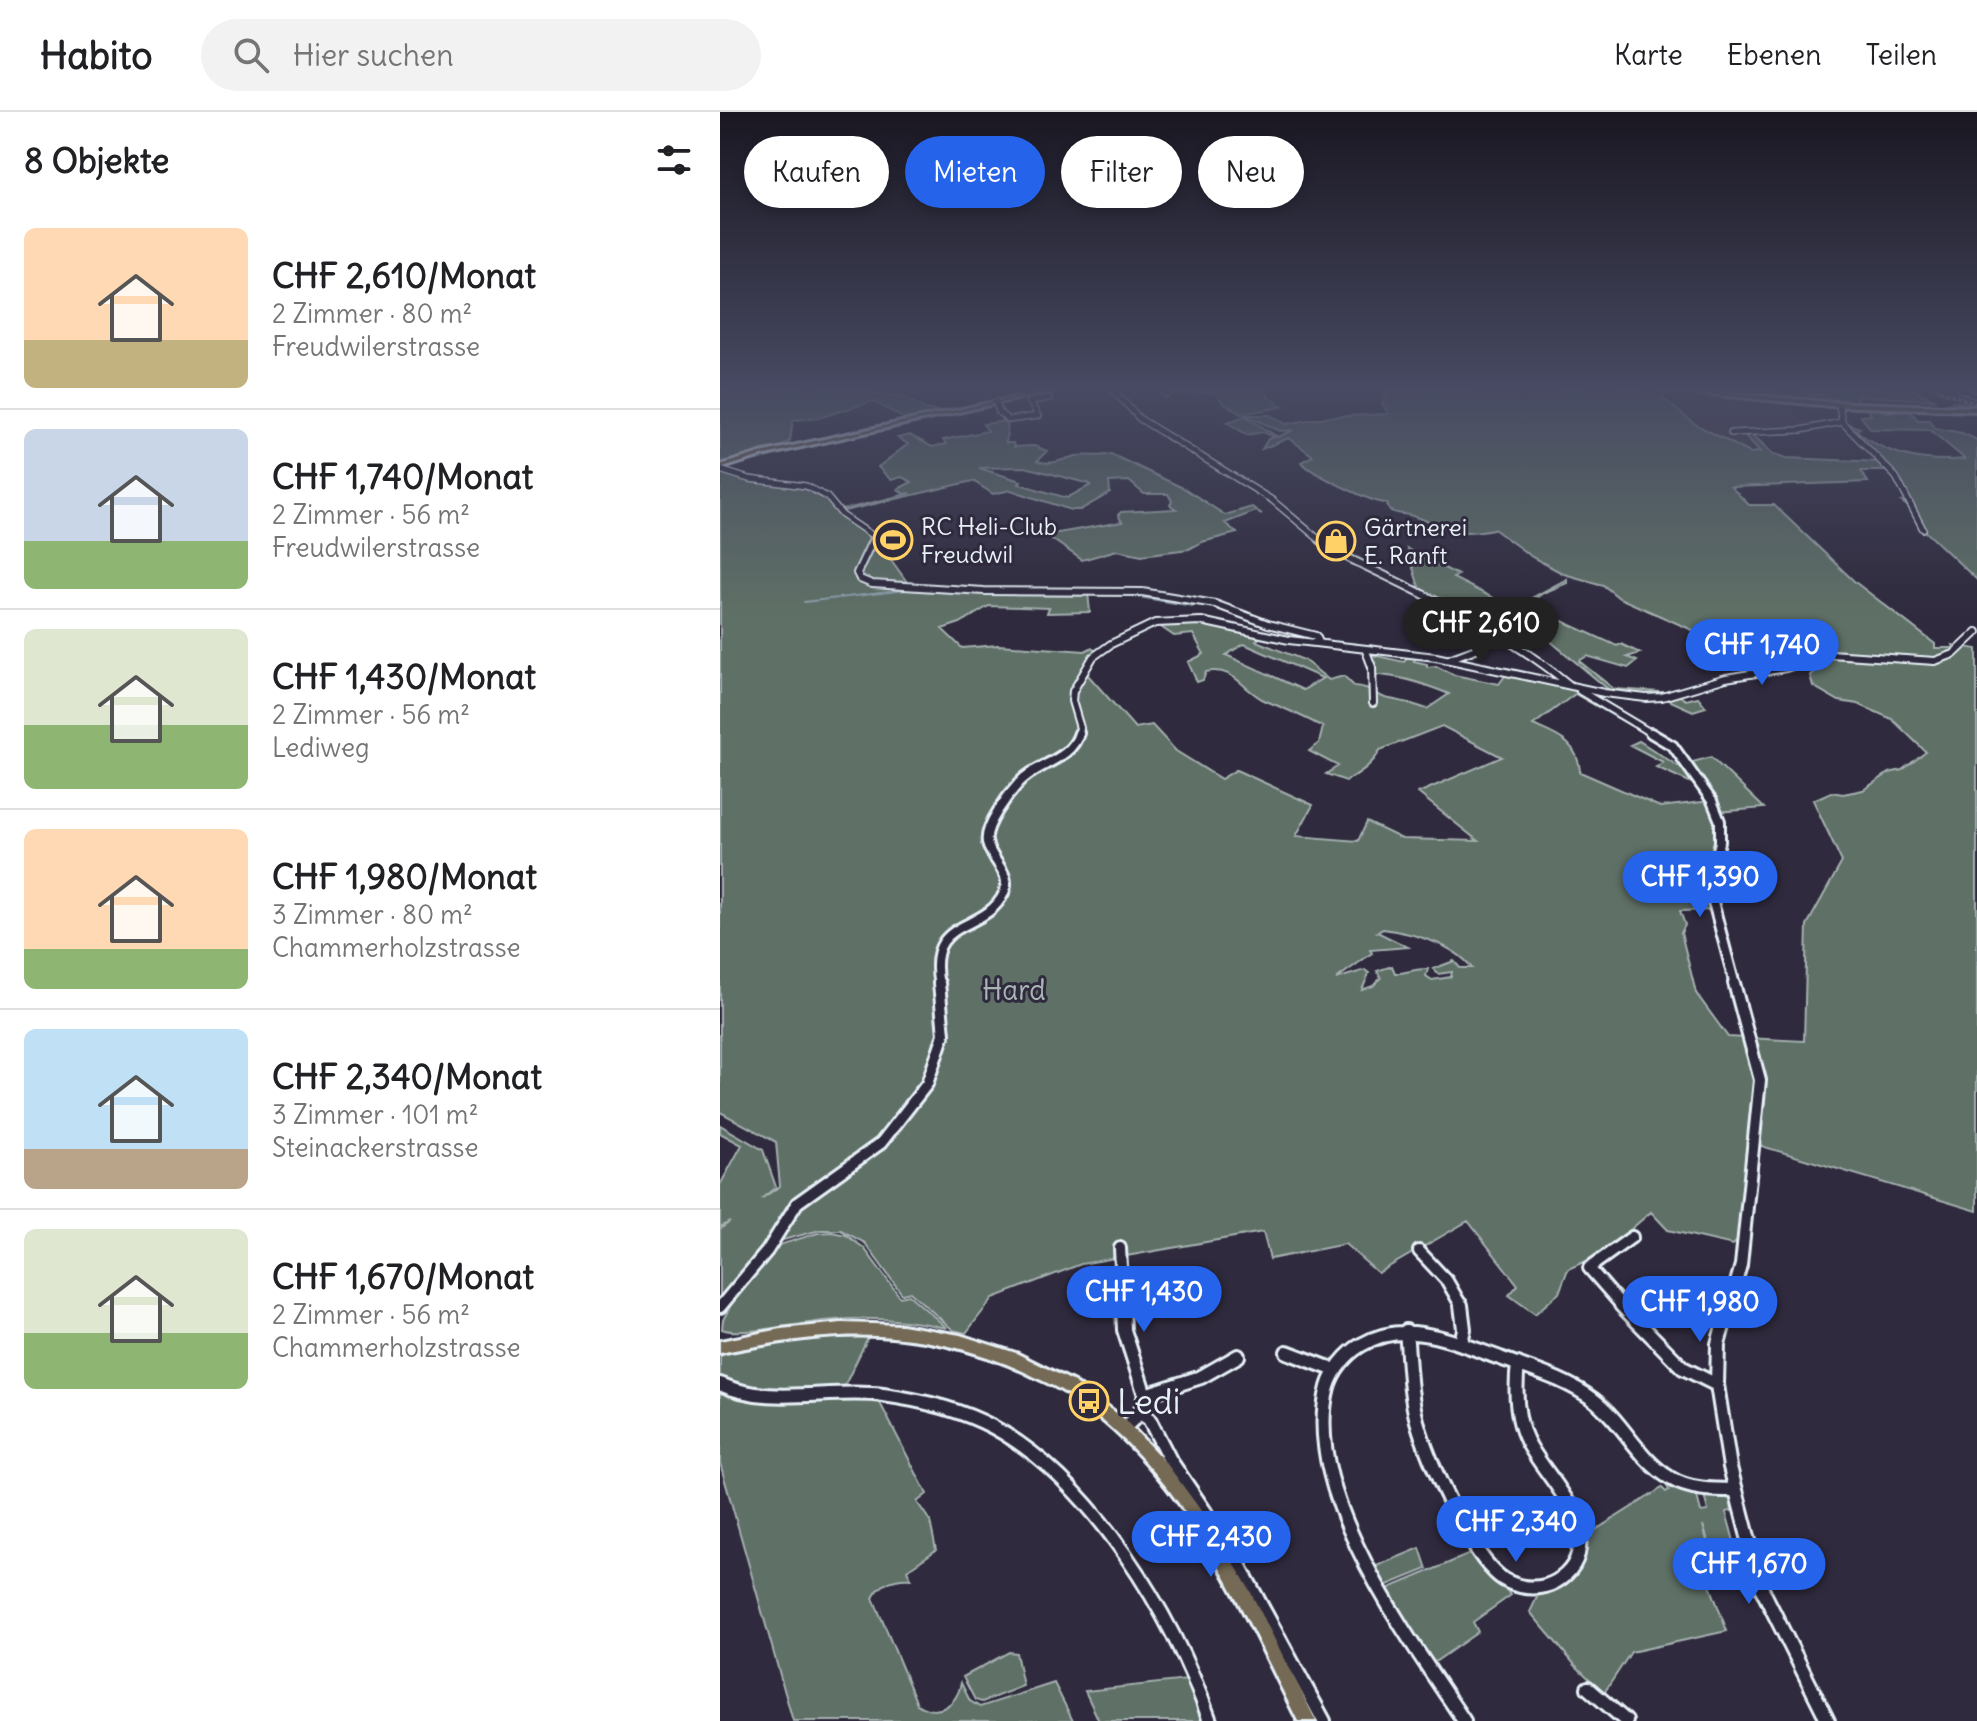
<!DOCTYPE html>
<html lang="de">
<meta charset="utf-8">
<style>
:root{--surface:#fff;--page:#f2f2f2;--text:#202124;--muted:#757577;--line:#e0e0e0;--accent:#2563eb}
body{margin:0;font-family:Delius,sans-serif;background:var(--page);color:var(--text);height:100vh;display:flex;flex-direction:column;font-size:30px;white-space:nowrap}
*{box-sizing:border-box;margin:0}
p{font-size:26px;color:var(--muted)}
.icon{flex:none;width:44px;height:44px;fill:none;stroke:currentColor;stroke-width:2;stroke-linecap:round;stroke-linejoin:round}
.map{position:relative;flex:1;overflow:hidden}
.side{display:flex;flex-direction:column;background:var(--surface);width:720px}
.side>*{flex:none}
.hud{position:absolute;left:24px;top:24px;width:760px;height:72px;display:flex;gap:16px}
.price{position:absolute;translate:-50% -68px;padding:0 18px;border-radius:28px;background:var(--accent);color:#fff;font-size:26px;line-height:52px;filter:drop-shadow(0 2px 4px #0008)}
.price::after{content:'';position:absolute;left:50%;top:48px;width:24px;height:18px;margin-left:-12px;background:inherit;clip-path:polygon(0 0,100% 0,50% 100%)}
.price.on{background:#222;color:#fff}
ul{padding:0;list-style:none}
li{display:flex;align-items:center;gap:24px;height:200px;padding:0 24px}
li+li{border-top:2px solid var(--line)}
li span{display:grid;place-items:center;flex:none;width:224px;height:160px;border-radius:12px;color:#555}
li>.icon{margin-inline-start:auto}
span .icon{width:96px;height:96px;fill:#fffc;stroke-width:1}
li b{font-size:34px}
h2{display:flex;justify-content:space-between;align-items:center;height:96px;padding:0 24px;font-size:34px}
.tag{padding:0 28px;border-radius:36px;background:var(--surface);box-shadow:0 4px 12px #0003;font-size:28px;line-height:72px}
.tag.on{background:var(--accent);color:#fff}
header{display:flex;align-items:center;gap:48px;box-sizing:border-box;height:112px;padding:0 40px;background:var(--surface);border-bottom:2px solid var(--line)}
header strong{font-size:38px}
nav{display:flex;gap:44px;margin-inline-start:auto;font-size:28px}
.search{width:560px;height:72px;background:var(--page);display:flex;align-items:center;gap:20px;box-sizing:border-box;padding:0 28px;border-radius:44px;color:var(--muted);font-size:30px}
main{display:flex;flex:1;min-height:0}
.map>svg:first-child{display:block}
.built{fill:#453a4a}
.green{fill:#5f6f66;stroke:#a4b0af;stroke-width:2;fill-rule:evenodd}
.lines{fill:none;stroke-linecap:round;stroke-linejoin:round}
.stream{stroke:#8c9eaa;stroke-width:2}
.minor-far4-casing{stroke:#e8f1f8;stroke-width:8}
.minor-far3-casing{stroke:#e8f1f8;stroke-width:10}
.minor-far2-casing{stroke:#e8f1f8;stroke-width:14}
.minor-far1-casing{stroke:#e8f1f8;stroke-width:16}
.minor-casing{stroke:#e8f1f8;stroke-width:18}
.major-casing{stroke:#e8f1f8;stroke-width:6}
.minor-far4{stroke:#2f2a3d;stroke-width:5}
.minor-far3{stroke:#2f2a3d;stroke-width:6}
.minor-far2{stroke:#2f2a3d;stroke-width:8}
.minor-far1{stroke:#2f2a3d;stroke-width:10}
.minor{stroke:#2f2a3d;stroke-width:12}
.major{fill:#756a55;fill-rule:evenodd}
.rail-casing{stroke:#e8f1f8;stroke-width:4}
.rail{stroke:#2f2a3d;stroke-width:2;stroke-dasharray:3;stroke-linecap:butt}
.labels{text-anchor:middle;dominant-baseline:central;stroke-width:6;stroke-linejoin:round;paint-order:stroke}
.far-poi-label{font-size:24px;fill:#e8f1f8;stroke:#2f2a3d;text-anchor:start}
.park-label{font-size:28px;fill:#aab6b6;stroke:#2f2a3d}
.near-poi-label{font-size:34px;fill:#e8f1f8;stroke:#2f2a3d;text-anchor:start}
</style>
<header>
<strong>Habito</strong>
<div class="search"><svg class="icon" aria-label="search" viewBox="0 0 24 24"><circle cx="10" cy="10" r="6"/><path d="M15 15l6 6"/></svg>Hier suchen</div>
<nav><a>Karte</a><a>Ebenen</a><a>Teilen</a></nav>
</header>
<main>
<section class="side">
<h2>8 Objekte<svg class="icon" aria-label="filters" viewBox="0 0 24 24"><path d="M4 7h16M4 17h16"/><circle cx="9" cy="7" r="2"/><circle cx="15" cy="17" r="2"/></svg></h2>
<ul>
<li><span style="background:linear-gradient(#ffd9b3 70%,#c2b280 0)"><svg class="icon" aria-label="home" viewBox="0 0 24 24"><path d="M3 11l9-7 9 7M6 9v11h12V9"/></svg></span><div><b>CHF 2,610/Monat</b><p>2 Zimmer · 80 m²</p><p>Freudwilerstrasse</p></div></li>
<li><span style="background:linear-gradient(#c9d6e8 70%,#8fb573 0)"><svg class="icon" aria-label="home" viewBox="0 0 24 24"><path d="M3 11l9-7 9 7M6 9v11h12V9"/></svg></span><div><b>CHF 1,740/Monat</b><p>2 Zimmer · 56 m²</p><p>Freudwilerstrasse</p></div></li>
<li><span style="background:linear-gradient(#dfe7d0 60%,#8fb573 0)"><svg class="icon" aria-label="home" viewBox="0 0 24 24"><path d="M3 11l9-7 9 7M6 9v11h12V9"/></svg></span><div><b>CHF 1,430/Monat</b><p>2 Zimmer · 56 m²</p><p>Lediweg</p></div></li>
<li><span style="background:linear-gradient(#ffd9b3 75%,#8fb573 0)"><svg class="icon" aria-label="home" viewBox="0 0 24 24"><path d="M3 11l9-7 9 7M6 9v11h12V9"/></svg></span><div><b>CHF 1,980/Monat</b><p>3 Zimmer · 80 m²</p><p>Chammerholzstrasse</p></div></li>
<li><span style="background:linear-gradient(#bfe0f5 75%,#b9a48a 0)"><svg class="icon" aria-label="home" viewBox="0 0 24 24"><path d="M3 11l9-7 9 7M6 9v11h12V9"/></svg></span><div><b>CHF 2,340/Monat</b><p>3 Zimmer · 101 m²</p><p>Steinackerstrasse</p></div></li>
<li><span style="background:linear-gradient(#dfe7d0 65%,#8fb573 0)"><svg class="icon" aria-label="home" viewBox="0 0 24 24"><path d="M3 11l9-7 9 7M6 9v11h12V9"/></svg></span><div><b>CHF 1,670/Monat</b><p>2 Zimmer · 56 m²</p><p>Chammerholzstrasse</p></div></li>
</ul>
</section>
<div class="map">
<svg width="1257" height="1609" viewBox="0 0 1257 1609">
<rect width="100%" height="100%" fill="#2f2a3d"/>
<filter id="ink" filterUnits="userSpaceOnUse"><feTurbulence type="fractalNoise" baseFrequency=".0125" numOctaves="2"/><feDisplacementMap in="SourceGraphic" scale="16" xChannelSelector="R" yChannelSelector="G"/><feConvolveMatrix kernelMatrix="1 2 1 2 8 2 1 2 1" color-interpolation-filters="sRGB"/></filter>
<g filter="url(#ink)">
<!-- built -->
<path class="built" d="M946,277L1066,288L1080,307L1091,309L1096,315L1023,321L1041,341H1030L973,311L942,286Z"/>
<!-- green -->
<path class="green" d="M0,277H143L146,280L182,284L205,297L226,301L0,357ZM153,289L188,309L68,337L64,332L70,329L73,308L98,306Z
M440,277H548V285L563,294C551,298 540,298 521,302L503,291L495,280L447,282Z
M661,277H1192L1216,288L1136,284L1142,293L1235,296L1232,289L1257,293V299L1160,296L1164,300H1191L1198,308H1209L1215,316L1242,321L1257,328V468L1203,417L1198,403L1182,390H1190L1171,359H1141L1148,370L1011,375L1029,393H1054L1135,470L1215,532V536H1234L1233,533L1257,537V1099L1035,1032L1024,1122L1013,1133L948,1118L931,1100L882,1142L848,1157L839,1181L815,1202L789,1183L798,1173L748,1109L658,1161L625,1132L550,1147L543,1120L361,1152L273,1186L246,1221L233,1218L190,1180L182,1182L145,1131L121,1118H100L52,1131L0,1195V1117L10,1110L0,1115V1073L22,1033L0,1021V1013L43,1038L56,1075L41,1087L60,1074L56,1030L0,1000V358C40,371 89,363 118,399L191,381L184,382L178,377L192,370L182,365L171,368L158,355L188,332L178,326L190,323L212,335L226,332L223,328L268,319L263,312L288,309L286,331H293L294,335L314,334L327,339L317,349C332,354 342,347 356,344C366,342 377,346 391,342L465,377L505,403L532,395L542,402L536,399L505,411L517,421L482,430L469,437L422,443L397,438L362,448L326,423L402,410L398,403L401,400L456,397L450,393L452,389L448,382H424L409,369L389,370L390,381L360,398H351L291,378L273,382L253,369L120,400L155,428L182,424L186,430L162,435L192,477L368,480L370,500L327,501L329,496L269,494L240,511L222,517L242,536L278,533L365,539L371,536L378,540L367,562L415,616L432,613L456,639L501,667L516,658L593,693L576,724L638,729L647,710L682,727L758,729L698,681L782,645L722,614L660,638C654,652 638,662 626,669L606,662L618,654L589,639L599,631L603,615C584,605 564,596 546,589C523,579 515,554 486,560L483,568L477,570L468,550L484,542L473,522L454,524L435,511L462,508L543,523L536,529L584,548L609,568L624,564L634,574C655,575 657,586 670,587C682,589 693,592 707,597L729,582C704,572 679,563 653,563L648,542L684,550L690,541L698,542L694,549L707,552V555L716,554L734,563L779,572L788,560L860,579L935,622L929,624L855,582L813,613C838,624 858,630 860,660L940,695L991,689L983,676L936,655L943,650L910,633L919,629L958,654L991,645L1044,696L998,700L1000,709L990,763L994,798L960,799L965,813L961,821L976,881L1008,925L1084,929L1087,813L1122,750L1093,688L1111,680L1123,682L1143,678L1169,661L1182,658L1206,640L1172,607L1138,592L1119,589L1093,574L1090,563L1095,559L1084,551L1056,558L972,522L977,520L899,486L883,473L844,462L812,445L774,417C732,425 730,416 693,404C684,401 677,403 669,398L667,391C653,392 590,360 581,350L593,344L569,326L542,337L548,327L555,325L543,320L527,323L507,310L525,304L558,325L574,318L560,319L526,303H550L566,312L606,305L669,302L662,292L667,283ZM946,277L1104,292L1088,282C1106,282 1123,293 1142,293L1152,303L1140,304L1151,317L1210,318L1245,347C1208,351 1165,344 1136,318L1140,316L1122,310L1162,350L1067,346L1053,342L1030,320H1022L1040,340L1030,341L973,311L942,286ZM305,355L370,372L371,373L347,386L299,372L301,369L259,356ZM524,532L602,566H603L583,578L506,543ZM663,817C692,821 734,832 752,856H740L734,849L713,857L718,862L732,860L731,865L712,868L706,864L708,857C696,856 684,862 675,861L672,854L657,859L661,866L653,874L642,878L649,861L645,858L616,867L652,841L650,838L688,835L657,820Z
M687,437L738,463L733,466L793,496L847,467V471L823,481L807,493L897,534L901,532L920,541L907,545L917,549L908,556L867,544L859,549L894,577L955,581L966,588L978,585L986,595L973,599L942,585L894,582L817,518L766,494L747,503L700,478Z
M112,1120L126,1123L144,1136L180,1185L189,1183L227,1216C191,1208 151,1205 114,1208C90,1209 19,1225 2,1217L3,1208L14,1187L59,1133L98,1121Z
M150,1221L123,1277L27,1278L0,1266V1245C30,1224 112,1223 150,1221Z
M0,1277L23,1285L158,1287L207,1382L197,1390L210,1409L216,1438L187,1458L191,1467C175,1466 161,1470 153,1486L197,1592C218,1606 237,1593 241,1571L250,1589L260,1595L334,1571L353,1609H73L0,1351Z
M951,1371L976,1380L981,1400L988,1399L984,1383L1004,1384L1010,1388L1012,1399L1006,1400L1017,1440L992,1441L983,1413L993,1454L984,1457L1007,1519L911,1540L884,1581L855,1553L810,1500L818,1483C850,1479 868,1456 866,1424L942,1376L946,1380L949,1378L946,1373Z
M700,1436L707,1457L665,1474L654,1455Z
M757,1439L791,1483L753,1510L758,1520L712,1552L667,1477Z
M289,1540L296,1541L303,1574L262,1590L255,1588L243,1565Z
M476,1567L490,1609H379L365,1579Z"/>
<g class="lines">
<!-- stream -->
<path class="stream" d="M202,479L224,480
M407,483L473,494
M84,490L186,478"/>
<!-- minor-far4 casing -->
<g class="minor-far4-casing">
<path id="minor-far4" d="M305,277L303,280L308,283
M392,277L420,307L552,388L601,429
M441,277L447,283
M1240,277L1257,284
M276,290L279,300L288,308L318,304L310,290L329,286
M1119,293L1122,310L1176,365L1203,417
M1011,321L1081,318L1122,310
M0,358L29,367L86,374L107,385L122,403L153,424V429"/>
</g>
<!-- minor-far3 casing -->
<g class="minor-far3-casing">
<path id="minor-far3" d="M153,427L137,461L140,467L152,472L264,479L422,480L495,492L548,512L596,524L599,530
M599,427L614,439C696,479 780,515 851,574
M646,539L652,555L653,591
M729,547L761,535L775,521
M860,579L934,623
M358,623L360,616L352,589L353,579L373,545L391,532L435,511L481,509L569,528L716,545L884,581L926,586L942,585L1006,566L1066,556L1110,542L1215,549L1234,542L1257,520"/>
</g>
<!-- minor-far2 casing -->
<g class="minor-far2-casing">
<path id="minor-far2" d="M931,621L953,634L992,689L1000,709V730L989,775L1015,873
M219,873C205,803 264,823 284,781C293,761 270,748 267,730C264,714 288,683 299,671C316,651 351,649 359,621"/>
</g>
<!-- minor-far1 casing -->
<g class="minor-far1-casing">
<path id="minor-far1" d="M400,1136L403,1195
M699,1139L727,1169L742,1195
M0,1195L47,1139L77,1091L161,1031L207,972L224,922L219,871
M903,1195L869,1156L912,1125
M1009,1195L1021,1153L1040,968L1014,871"/>
</g>
<!-- minor casing -->
<g class="minor-casing">
<path id="minor" d="M403,1193L404,1218L425,1283L420,1301L403,1317
M741,1193L744,1217L741,1231
M901,1193L963,1256L997,1273
M1009,1193L998,1232L997,1273L1010,1355L1041,1475L1108,1609
M686,1219C689,1249 689,1280 697,1309C708,1348 748,1438 779,1464C791,1474 810,1478 825,1474C840,1470 854,1458 858,1442C868,1398 825,1365 807,1329C795,1305 795,1278 798,1252
M567,1240L615,1258
M0,1272C50,1295 110,1276 163,1283C201,1288 239,1297 273,1315C374,1370 453,1504 490,1609
M425,1283L481,1265L518,1244
M420,1301L429,1307L450,1348L511,1438L604,1609
M868,1576L906,1609
M744,1609C688,1525 580,1379 608,1275C613,1258 626,1242 641,1233C687,1206 734,1230 780,1246C812,1258 846,1267 874,1288C903,1310 918,1347 950,1366C969,1378 993,1378 1015,1378"/>
</g>
<!-- major casing -->
<g class="major-casing">
<path id="major" d="M333,277H341L41,344L0,357V353L40,341Z
M944,277H960L1110,290L1257,295V299L1110,294L946,278Z
M122,1211L182,1213L240,1223L296,1241L354,1270L403,1306L447,1352L490,1411L527,1473L596,1609H578C537,1528 495,1431 436,1362C410,1331 380,1304 346,1281C338,1276 328,1271 319,1267C259,1236 189,1221 120,1224C79,1226 40,1233 0,1241V1229L61,1217Z"/>
</g>
<!-- minor-far4 -->
<use href="#minor-far4" class="minor-far4"/>
<!-- minor-far3 -->
<use href="#minor-far3" class="minor-far3"/>
<!-- minor-far2 -->
<use href="#minor-far2" class="minor-far2"/>
<!-- minor-far1 -->
<use href="#minor-far1" class="minor-far1"/>
<!-- minor -->
<use href="#minor" class="minor"/>
<!-- major -->
<use href="#major" class="major"/>
<!-- rail casing -->
<g class="rail-casing">
<path id="rail" d="M1217,277L1257,292"/>
</g>
<!-- rail -->
<use href="#rail" class="rail"/>
</g>
</g>
<!-- sky -->
<linearGradient id="sky" x2="0" y2="1"><stop stop-color="#1a1722"/><stop offset="0.55" stop-color="#474a62"/><stop offset="1" stop-color="#474a62" stop-opacity="0"/></linearGradient>
<rect width="1257" height="502" fill="url(#sky)"/>
<!-- icons -->
<defs>
<g id="stadium-ring" transform="scale(2)"><circle r="9.5" fill="#2f2a3d" stroke="#ffd166" stroke-width="1.5"/><path d="M0-5a6.5 5 0 1 0 0 10a6.5 5 0 1 0 0-10ZM-3.5-1.8h7v3.6h-7Z" fill="#ffd166"/></g>
<g id="shop-ring" transform="scale(2)"><circle r="9.5" fill="#2f2a3d" stroke="#ffd166" stroke-width="1.5"/><path d="M-5-2.5h2.3a2.7 3.5 0 0 1 5.4 0H5L5.5 6h-11ZM-1.5-2.5h3a1.5 2.3 0 0 0-3 0Z" fill="#ffd166"/></g>
<g id="bus-ring" transform="scale(2)"><circle r="9.5" fill="#2f2a3d" stroke="#ffd166" stroke-width="1.5"/><path d="M-5-6H5V4H4V6H2V4H-2V6H-4V4H-5ZM-3.5-4V0h7V-4ZM-3.5 1.2v1.5H-2V1.2ZM2 1.2v1.5H3.5V1.2Z" fill="#ffd166"/></g>
</defs>
<g fill-rule="evenodd">
<use href="#stadium-ring" x="173" y="428"/>
<use href="#shop-ring" x="616" y="429"/>
<use href="#bus-ring" x="369" y="1289"/>
</g>
<g class="labels">
<!-- far-poi labels -->
<g class="far-poi-label">
<text x="201" y="414">RC Heli-Club<tspan x="201" dy="28">Freudwil</tspan></text>
<text x="644" y="415">Gärtnerei<tspan x="644" dy="28">E. Ranft</tspan></text>
</g>
<!-- park labels -->
<g class="park-label">
<text x="294" y="878">Hard</text>
</g>
<!-- near-poi labels -->
<g class="near-poi-label">
<text x="397" y="1289">Ledi</text>
</g>
</g>
</svg>
<b class="price on" style="left:761px;top:553px">CHF 2,610</b>
<b class="price" style="left:1042px;top:575px">CHF 1,740</b>
<b class="price" style="left:980px;top:807px">CHF 1,390</b>
<b class="price" style="left:424px;top:1222px">CHF 1,430</b>
<b class="price" style="left:980px;top:1232px">CHF 1,980</b>
<b class="price" style="left:796px;top:1452px">CHF 2,340</b>
<b class="price" style="left:491px;top:1467px">CHF 2,430</b>
<b class="price" style="left:1029px;top:1494px">CHF 1,670</b>
<div class="hud">
<a class="tag">Kaufen</a>
<a class="tag on">Mieten</a>
<a class="tag">Filter</a>
<a class="tag">Neu</a>
</div>
</div>
</main>
